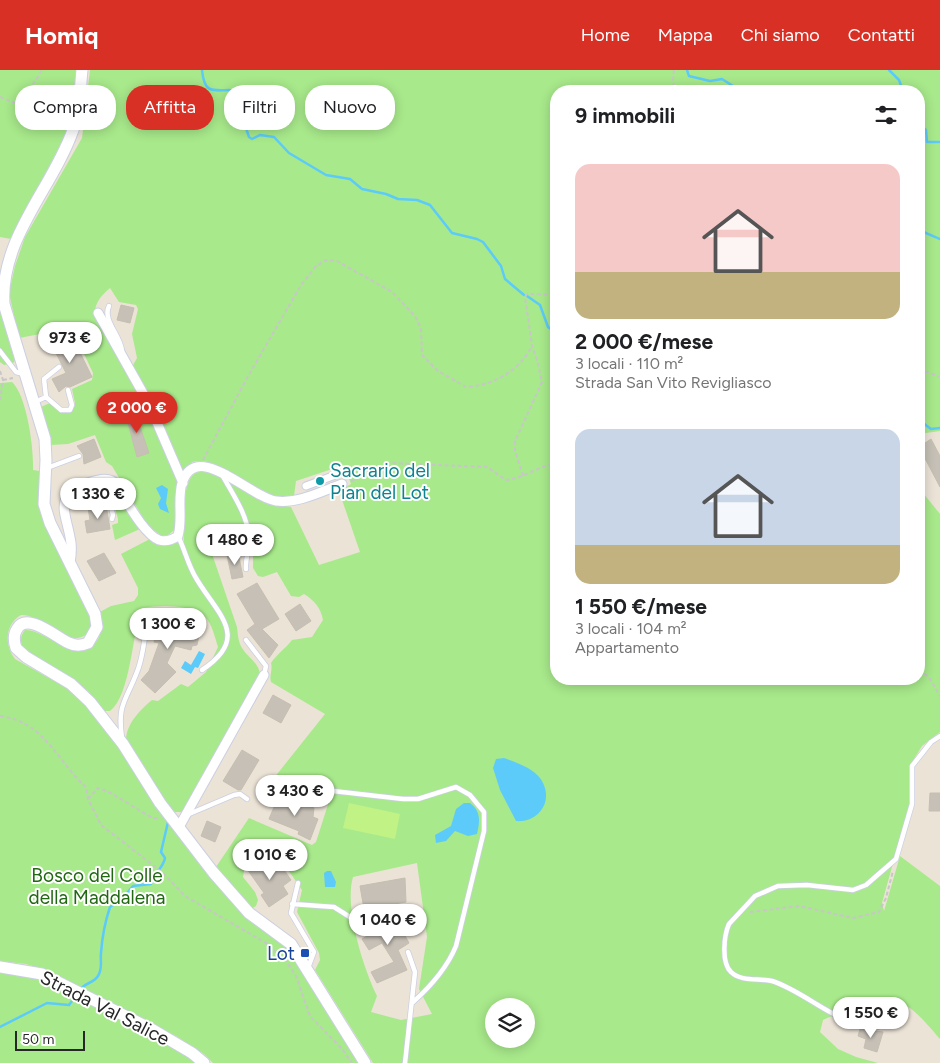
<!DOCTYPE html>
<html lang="it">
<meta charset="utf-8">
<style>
:root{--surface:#fff;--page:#f6f6f6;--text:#202124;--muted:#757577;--accent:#d93025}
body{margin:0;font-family:Figtree,sans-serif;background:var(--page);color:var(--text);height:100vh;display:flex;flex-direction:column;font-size:19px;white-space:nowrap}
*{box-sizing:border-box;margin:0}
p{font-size:16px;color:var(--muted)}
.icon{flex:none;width:28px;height:28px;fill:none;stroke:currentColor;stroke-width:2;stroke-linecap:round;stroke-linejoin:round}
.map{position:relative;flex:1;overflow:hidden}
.drawer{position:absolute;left:550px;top:15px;width:375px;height:600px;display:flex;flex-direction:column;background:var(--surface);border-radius:20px;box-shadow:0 2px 12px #0003}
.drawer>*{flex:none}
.top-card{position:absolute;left:15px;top:15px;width:460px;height:45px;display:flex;gap:10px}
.fabs{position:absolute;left:485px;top:928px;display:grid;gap:10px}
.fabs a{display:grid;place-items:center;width:50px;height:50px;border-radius:50%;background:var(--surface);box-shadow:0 2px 12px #0003;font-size:25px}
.scale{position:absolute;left:15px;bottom:12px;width:70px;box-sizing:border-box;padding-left:5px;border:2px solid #272727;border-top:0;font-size:14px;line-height:18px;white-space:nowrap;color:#272727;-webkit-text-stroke:4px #fff;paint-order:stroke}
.price{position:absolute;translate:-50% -42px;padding:0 11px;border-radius:18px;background:#fff;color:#222;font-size:16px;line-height:32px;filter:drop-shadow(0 1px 2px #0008)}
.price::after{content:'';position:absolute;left:50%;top:30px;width:15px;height:11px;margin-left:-8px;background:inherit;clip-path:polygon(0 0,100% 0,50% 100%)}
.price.on{background:var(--accent);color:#fff}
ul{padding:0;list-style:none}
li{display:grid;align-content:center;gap:10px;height:265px;padding:0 25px}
li span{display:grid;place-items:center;height:155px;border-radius:15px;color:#555}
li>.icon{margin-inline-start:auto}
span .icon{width:90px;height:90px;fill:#fffc;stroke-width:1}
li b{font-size:21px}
h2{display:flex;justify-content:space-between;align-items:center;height:60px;padding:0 25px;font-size:21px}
.pill{padding:0 18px;border-radius:20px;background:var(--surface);box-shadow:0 2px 12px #0003;font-size:18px;line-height:45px}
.pill.on{background:var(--accent);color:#fff}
header{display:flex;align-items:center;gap:30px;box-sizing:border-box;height:70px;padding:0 25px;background:var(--accent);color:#fff}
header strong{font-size:24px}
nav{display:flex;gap:28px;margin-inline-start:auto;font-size:18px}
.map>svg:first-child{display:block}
.green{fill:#a8e98b;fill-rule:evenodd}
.pitch{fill:#c0f286}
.water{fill:#5ccbfa}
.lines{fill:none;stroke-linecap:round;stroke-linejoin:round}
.stream{stroke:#5ccbfa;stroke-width:2.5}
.building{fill:#c6c0b6;stroke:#c6bfb0}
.service-casing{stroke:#cbcfe2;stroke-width:6}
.pedestrian-casing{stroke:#cbcfe2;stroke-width:9}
.minor-casing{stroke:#cbcfe2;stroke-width:11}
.tertiary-casing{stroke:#cbcfe2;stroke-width:13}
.path{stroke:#c7c7c7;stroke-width:2;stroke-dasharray:4 2.5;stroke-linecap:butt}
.service{stroke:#fff;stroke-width:4.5}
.pedestrian{stroke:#fff;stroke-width:7}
.minor{stroke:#fff;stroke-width:9}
.tertiary{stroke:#fff;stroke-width:11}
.culture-dot{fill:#0f9aa8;stroke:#fff;stroke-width:2}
.transit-dot{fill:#1a4fb4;stroke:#fff;stroke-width:2}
.labels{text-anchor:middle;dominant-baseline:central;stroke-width:4;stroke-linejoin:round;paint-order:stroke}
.culture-label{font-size:19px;fill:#0d838f;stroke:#fff;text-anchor:start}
.park-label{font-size:19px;fill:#216812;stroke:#fff}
.transit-label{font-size:19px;fill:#164399;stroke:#fff;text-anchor:end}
.street-label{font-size:19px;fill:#272727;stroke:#fff}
</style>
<header>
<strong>Homiq</strong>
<nav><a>Home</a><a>Mappa</a><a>Chi siamo</a><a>Contatti</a></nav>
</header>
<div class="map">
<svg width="940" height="993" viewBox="0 0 940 993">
<rect width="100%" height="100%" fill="#ebe3d6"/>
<!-- green -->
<path class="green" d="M0,0H76L72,45L65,66L11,169L0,167Z
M90,0H940V361L919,364V21H556V609H919V418L940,444V662L922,676L909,697L911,728L882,833L884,841L900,786L940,816V969C933,961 916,940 906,936C882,926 846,939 823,950L820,962L838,979L856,987L878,993H373L315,900L320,890L319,883L297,842L302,820L282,791L274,793L271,787L260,784L245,795L243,807L255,822L258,830L256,836L251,839L216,797L249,748L312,775L316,772L332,722L275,715L274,708L325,644L271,612C269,605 273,600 271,593C277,584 285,579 292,570L312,567L323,550C321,538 314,530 304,524L299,527L291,526L277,502L263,507L258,506L253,498V479C240,475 225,484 211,481L237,557C238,565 238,571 242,578C248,588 260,593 260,606L182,742H172L126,673C125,655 139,641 152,630L158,631L181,614L188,617L206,602L218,577C215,568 212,553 205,547C188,534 162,535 142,538C132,562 131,625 110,641H104L88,621L74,611L23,578C20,571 20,566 25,560C48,560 76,596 96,572C103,563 101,553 98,543L111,536L134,531L138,525V518L121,484L150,469L162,475L184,472C183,464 185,457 185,449C185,430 182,398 209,401L266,433L291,437L319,495L360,482L339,421L351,414L344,395L296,411L294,426C257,437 225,383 192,392L183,404L132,297L137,288L132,264L138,239L136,235L119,232L110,218C101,226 94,233 95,246L151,344L177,411V458L168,465L162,466L148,456L112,396L106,392L95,365L68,374L50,375L41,337L50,333L60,342L71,341L75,333L72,319L92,310L93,303L72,258L19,268L9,223L15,196L25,167L82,68ZM417,793L427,867L419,919L432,944L401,950L371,942L377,926C363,897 344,837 353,807ZM494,936H526V969H494Z
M0,240L16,290L13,293L4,295L0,292Z
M12,312C27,326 34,379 33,400L40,401L41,421L90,543L92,559C70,586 46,544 21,545C5,554 4,575 15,589L72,621L83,631L107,660L153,730L286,875L360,993H213L204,984L176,966L45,900L26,894L0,891V313Z
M112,417L140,459L115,470L112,455L118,453V449L110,421Z
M0,903L29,906L46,911L178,979L198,993H0Z"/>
<!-- pitch -->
<path class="pitch" d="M349,733L400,744L395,769L343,758Z"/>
<!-- water -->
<path class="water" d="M162,415L168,419L166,433L169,443L160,439L158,434L161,428L156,418Z
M199,581L205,584L198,598L195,597L191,604L181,598L185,591L191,595Z
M504,688C517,693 537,699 543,713C553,733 537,753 516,751L500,720L493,698L496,689Z
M464,733H470C481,741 480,751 477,764L468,766L455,761L446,771L436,773L435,765L451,756L456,739Z
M327,801H331L336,812L335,817H325L324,803Z"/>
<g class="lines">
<!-- stream -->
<path class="stream" d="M202,0C204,22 210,21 230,20L232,23L230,37L246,58L249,67L252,69L260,65L274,67L289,83L326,105L350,109L362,119L386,124L398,129L417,130L430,135L452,163L477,169L483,172L501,196L505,209L524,225
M687,0L689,6L710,11L722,9L741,21
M889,0L899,10L903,21
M919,54L926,60L927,72H940
M919,160L940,169
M527,226L540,235L548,257L556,263
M919,350L931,359L940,358
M80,920C85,912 93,914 98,906C103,898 100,892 101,883C102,868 105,852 110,837L121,830L133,816L151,814C153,803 163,799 165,788L161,782L168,752
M0,957L47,933L69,935L77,924"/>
</g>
<!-- building -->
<path class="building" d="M121,235L134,238L130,253L117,250Z
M72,266L92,307L70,317L66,316L59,322L52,309L66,303L52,275Z
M134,339L149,383L137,387L125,342Z
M94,369L101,387L84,394L83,384L77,376Z
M931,369L940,386V417L919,377Z
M106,435L110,459L87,463L85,451L90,450L88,438Z
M104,483L116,503L99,511L87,491Z
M238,483L243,507L232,509L227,485Z
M257,513L279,549L262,559L278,575L269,588L247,560L255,554L237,524Z
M300,534L311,551L296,561L285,544Z
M160,545L176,549L175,555L200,560L197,575L192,576L191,580L175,576L167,593L176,602L155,623L141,610L149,601L159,573L154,572L157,560L153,559L155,550L159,551Z
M273,625L291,635L281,653L263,643Z
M242,680L259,690L241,720H238L223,711Z
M930,723H940V741H929Z
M277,730L289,735L291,731L294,733L296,730L314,738L313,747L318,749L310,770L298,764L299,761L269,749Z
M207,751L221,757L215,772L201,766Z
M264,787L272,799L280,794L291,810L283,816L288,824L269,837L261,825L264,823L247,799Z
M405,808L406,832L364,839L360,816Z
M392,842L409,873L398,880L407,900L377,913L371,902L394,892L382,873L369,880L362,869L381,858L377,851Z
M860,959L883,962L877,982L864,978L866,969L858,966Z"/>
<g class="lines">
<!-- service casing -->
<g class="service-casing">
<path id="service" d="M109,236C102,250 121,266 122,281
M0,281L16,302L24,304
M46,327L61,340H70L72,335L68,320
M35,332L46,327L44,309L59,297
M47,398L79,386
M221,403C232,423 248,445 249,468C250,479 245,489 246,499
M109,410L106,417L113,445L112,449
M178,466C185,480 188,495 196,508C217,544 252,567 202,600
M246,570L266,596L264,605
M122,668C117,634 126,631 137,602C144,585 145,563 148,545
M333,721L403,729H418L456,717L470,725L484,742V761L456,876C447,898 429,918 412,933
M189,744L234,725L240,724L247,729
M298,813L291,843L314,882L308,898
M292,834L334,837L353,849L382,844
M878,957C869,956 860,955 851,952C823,942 800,920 772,911C759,908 741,912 731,902C721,893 724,865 729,854L755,826L778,816L807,815L853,820L866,815L896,789L912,734V696L931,672L940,666
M405,993L415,902L408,882"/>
</g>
<!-- pedestrian casing -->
<g class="pedestrian-casing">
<path id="pedestrian" d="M306,416L338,404"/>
</g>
<!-- minor casing -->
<g class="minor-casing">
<path id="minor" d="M98,243L149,334L183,413
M70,493C71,487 72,480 71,473C67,443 51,427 88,413C97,410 106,407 114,412C124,426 143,464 159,470C166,472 172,470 178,466C183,449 177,430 182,413C197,369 249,427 276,431C298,434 322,421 342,414
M179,757L264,605"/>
</g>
<!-- tertiary casing -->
<g class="tertiary-casing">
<path id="tertiary" d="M82,0C80,19 80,42 73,60C52,119 0,168 4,234L45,369L46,390L44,434L50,453L95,544L97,557L88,573C81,576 75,576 69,573C57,568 27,541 17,559C13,565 14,572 16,578L26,587L71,614L90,632L123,674L160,733L213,802L249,843L291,874L365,993
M0,897L42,904L153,960L192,983L204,993"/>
</g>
<!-- path -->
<path class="path" d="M674,0L673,10L675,21
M0,27L20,35L42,0
M919,299L940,307
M0,301L3,310L0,330
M3,310L13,308
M203,390L247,308L301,215L316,196L326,190L337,191L392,222L415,246L421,258L422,285L438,301L466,317C494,315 519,301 532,276
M523,406L515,381V371L542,312L537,290L532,276L525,227L527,224L556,225
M351,411L390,393L487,397L506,410C525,408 537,396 556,394
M919,600L929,607L940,626
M0,646C45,652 56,690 86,717L88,729L101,755L163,803L185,826L266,873L286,891L296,906L310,946L343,980L352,993
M88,729L98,718C110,720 140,742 153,748H158
M750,842L799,836L853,848L875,843L879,842L886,828L893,801"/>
<!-- service -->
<use href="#service" class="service"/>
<!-- pedestrian -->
<use href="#pedestrian" class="pedestrian"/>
<!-- minor -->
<use href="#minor" class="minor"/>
<!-- tertiary -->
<use href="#tertiary" class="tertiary"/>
</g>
<!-- markers -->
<circle class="culture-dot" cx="320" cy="411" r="5"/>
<rect class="transit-dot" x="300" y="878" width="10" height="10" rx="2.5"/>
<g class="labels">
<!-- culture labels -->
<g class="culture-label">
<text x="330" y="400">Sacrario del<tspan x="330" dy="22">Pian del Lot</tspan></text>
</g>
<!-- park labels -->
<g class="park-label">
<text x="97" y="805">Bosco del Colle<tspan x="97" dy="22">della Maddalena</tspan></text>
</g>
<!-- transit labels -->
<g class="transit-label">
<text x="295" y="883">Lot</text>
</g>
<!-- street labels -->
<g class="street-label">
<text transform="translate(105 938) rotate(27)">Strada Val Salice</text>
</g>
</g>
</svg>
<div class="fabs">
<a><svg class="icon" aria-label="layers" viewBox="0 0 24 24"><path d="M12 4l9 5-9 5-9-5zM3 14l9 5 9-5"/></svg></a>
</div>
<div class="scale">50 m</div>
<b class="price" style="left:70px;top:294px">973 €</b>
<b class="price on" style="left:137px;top:364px">2 000 €</b>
<b class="price" style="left:98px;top:450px">1 330 €</b>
<b class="price" style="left:235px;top:496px">1 480 €</b>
<b class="price" style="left:168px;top:580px">1 300 €</b>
<b class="price" style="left:295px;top:747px">3 430 €</b>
<b class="price" style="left:270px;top:811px">1 010 €</b>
<b class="price" style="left:388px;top:876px">1 040 €</b>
<b class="price" style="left:871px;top:969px">1 550 €</b>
<div class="top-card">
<a class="pill">Compra</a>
<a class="pill on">Affitta</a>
<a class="pill">Filtri</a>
<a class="pill">Nuovo</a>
</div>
<section class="drawer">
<h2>9 immobili<svg class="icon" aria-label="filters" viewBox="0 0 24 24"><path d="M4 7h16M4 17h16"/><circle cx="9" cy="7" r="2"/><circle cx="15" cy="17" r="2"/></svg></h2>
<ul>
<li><span style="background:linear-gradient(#f6c9c9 70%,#c2b280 0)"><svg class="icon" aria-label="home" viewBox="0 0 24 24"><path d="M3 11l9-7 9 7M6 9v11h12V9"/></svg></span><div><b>2 000 €/mese</b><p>3 locali · 110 m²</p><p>Strada San Vito Revigliasco</p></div></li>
<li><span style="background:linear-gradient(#c9d6e8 75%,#c2b280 0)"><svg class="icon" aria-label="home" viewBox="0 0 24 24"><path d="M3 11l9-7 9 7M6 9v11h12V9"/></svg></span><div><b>1 550 €/mese</b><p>3 locali · 104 m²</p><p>Appartamento</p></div></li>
</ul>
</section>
</div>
